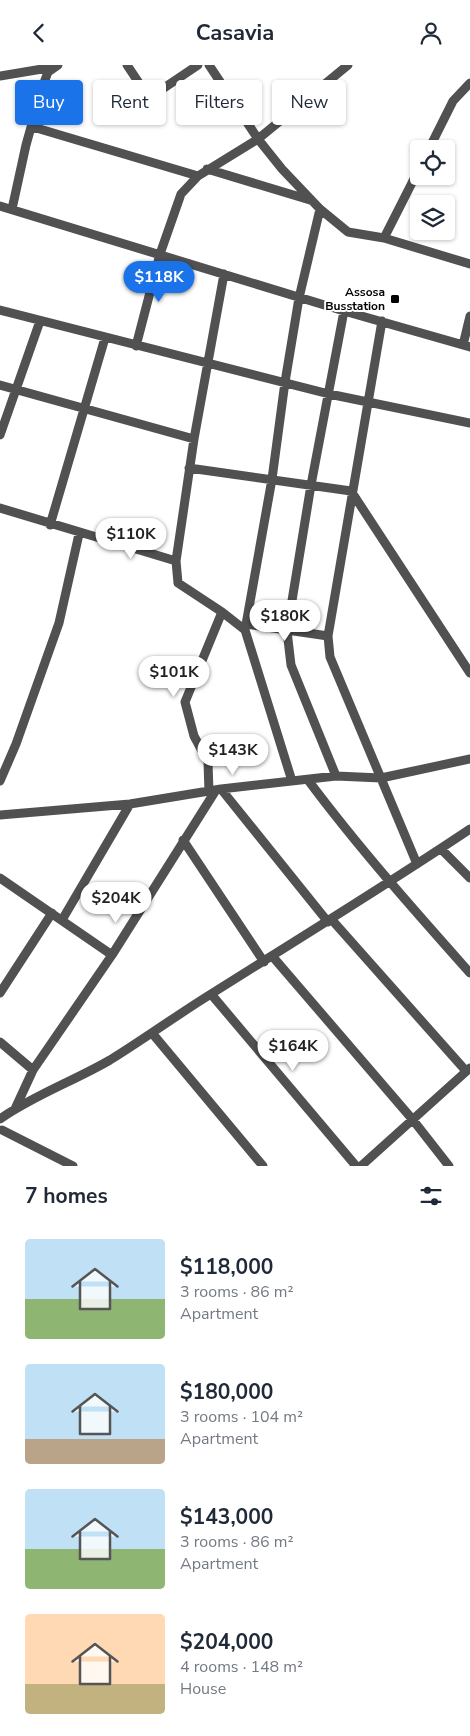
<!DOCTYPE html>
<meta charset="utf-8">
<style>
:root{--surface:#fff;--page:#f2f2f3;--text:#1f2937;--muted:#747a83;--accent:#1a73e8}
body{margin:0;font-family:"Nunito Sans",sans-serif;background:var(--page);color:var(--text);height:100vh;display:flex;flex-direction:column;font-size:19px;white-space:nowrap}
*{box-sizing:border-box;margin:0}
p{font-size:16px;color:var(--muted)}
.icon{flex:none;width:28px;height:28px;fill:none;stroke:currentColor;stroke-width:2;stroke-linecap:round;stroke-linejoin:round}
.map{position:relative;height:1101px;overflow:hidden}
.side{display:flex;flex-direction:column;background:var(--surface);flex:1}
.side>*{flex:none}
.guide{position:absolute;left:15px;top:15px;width:440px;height:45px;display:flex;gap:10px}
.tools{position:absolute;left:410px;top:75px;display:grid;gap:10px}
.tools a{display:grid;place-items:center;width:45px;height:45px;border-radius:5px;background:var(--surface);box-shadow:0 1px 4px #0004;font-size:25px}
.price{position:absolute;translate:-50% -42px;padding:0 11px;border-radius:18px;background:#fff;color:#222;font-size:16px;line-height:32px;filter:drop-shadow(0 1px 2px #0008)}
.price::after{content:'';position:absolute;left:50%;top:30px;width:15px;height:11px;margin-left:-8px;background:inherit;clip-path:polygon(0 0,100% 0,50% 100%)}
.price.active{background:var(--accent);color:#fff}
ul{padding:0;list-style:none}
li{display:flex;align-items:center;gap:15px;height:125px;padding:0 25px}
li span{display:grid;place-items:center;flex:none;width:140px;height:100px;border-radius:5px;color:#555}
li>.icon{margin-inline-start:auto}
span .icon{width:60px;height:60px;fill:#fffc;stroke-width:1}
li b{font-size:21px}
h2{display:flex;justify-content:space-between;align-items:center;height:60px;padding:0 25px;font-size:21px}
.tag{padding:0 18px;border-radius:5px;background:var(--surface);box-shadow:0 1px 4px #0004;font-size:18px;line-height:45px}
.tag.active{background:var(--accent);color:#fff}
header{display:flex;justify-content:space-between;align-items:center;height:65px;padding:0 25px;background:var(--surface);font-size:22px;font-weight:700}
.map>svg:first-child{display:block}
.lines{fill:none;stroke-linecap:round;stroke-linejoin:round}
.minor{stroke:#515151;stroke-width:9}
.poi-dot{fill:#000;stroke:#fff;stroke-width:2}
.labels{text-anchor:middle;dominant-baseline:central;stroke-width:4;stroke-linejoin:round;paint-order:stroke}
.poi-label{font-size:12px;font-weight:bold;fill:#000;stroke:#fff;text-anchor:end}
</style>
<header><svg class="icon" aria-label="back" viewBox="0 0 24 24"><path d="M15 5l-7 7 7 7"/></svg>Casavia<svg class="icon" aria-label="person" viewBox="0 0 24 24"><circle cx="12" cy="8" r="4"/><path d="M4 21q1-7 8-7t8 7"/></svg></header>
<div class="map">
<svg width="470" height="1101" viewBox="0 0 470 1101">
<rect width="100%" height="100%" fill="#fff"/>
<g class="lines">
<!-- minor -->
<path class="minor" d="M127,0L145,27L152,31L198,0
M209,0L258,74L282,104L320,144L348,167L384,173L470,199
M0,11L54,2
M33,62L198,111
M429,84L453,36L470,18
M207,104L310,135
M0,141L344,246L470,282
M12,144L26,80L42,23L48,7L58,0
M384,173L419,104
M0,245L329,329L470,358
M382,256L328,571L330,592L417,799
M463,280L470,251
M136,281L160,189L181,129L198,111L258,74L348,0
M0,320L194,374
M0,370L40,256
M189,403L351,426L470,608
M0,443L176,496L178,518L222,547L245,565
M50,460L105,273
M176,496L194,374L224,209
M246,559L328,571
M336,711L291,600L287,566L311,420L344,246
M308,715C358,782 414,845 470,908
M0,716L16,679L59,558L79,469
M292,716L245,565L272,414L285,317L299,233L320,144
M221,724L328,857
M209,727L208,697L194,671L185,637L222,547
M0,750L130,739L221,724L336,711L381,713L470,694
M183,775L264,897
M441,784L470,813
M0,813L112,890
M62,855L130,739
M332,855L466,1006
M273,892L413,1055L449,1101
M0,928L52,848
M211,929L356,1101
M152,968L263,1101
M0,977L33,1005L15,1044
M33,1005L112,890L216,725
M0,1054C34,1030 74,1016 110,995C144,974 177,950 211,929C298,874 385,821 470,764
M2,1065L73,1101
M361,1101L470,1003"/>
</g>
<!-- markers -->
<rect class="poi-dot" x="390" y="229" width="10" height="10" rx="2.5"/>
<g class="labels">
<!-- poi labels -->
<g class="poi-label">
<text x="385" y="227">Assosa<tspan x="385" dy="14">Busstation</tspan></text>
</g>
</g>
</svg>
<div class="tools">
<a><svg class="icon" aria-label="locate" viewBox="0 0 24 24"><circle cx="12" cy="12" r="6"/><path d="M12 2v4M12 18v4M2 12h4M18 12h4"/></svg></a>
<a><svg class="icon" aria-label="layers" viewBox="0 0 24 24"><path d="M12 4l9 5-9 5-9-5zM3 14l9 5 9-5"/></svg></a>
</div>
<b class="price active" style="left:159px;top:238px">$118K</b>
<b class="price" style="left:131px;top:495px">$110K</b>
<b class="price" style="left:285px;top:577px">$180K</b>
<b class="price" style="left:174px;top:633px">$101K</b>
<b class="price" style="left:233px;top:711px">$143K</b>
<b class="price" style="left:116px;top:859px">$204K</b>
<b class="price" style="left:293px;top:1007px">$164K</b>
<div class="guide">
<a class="tag active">Buy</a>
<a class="tag">Rent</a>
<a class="tag">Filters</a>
<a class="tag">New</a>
</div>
</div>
<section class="side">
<h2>7 homes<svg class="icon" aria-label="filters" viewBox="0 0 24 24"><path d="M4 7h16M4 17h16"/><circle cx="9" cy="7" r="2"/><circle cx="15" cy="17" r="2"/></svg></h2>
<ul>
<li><span style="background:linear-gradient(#bfe0f5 60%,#8fb573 0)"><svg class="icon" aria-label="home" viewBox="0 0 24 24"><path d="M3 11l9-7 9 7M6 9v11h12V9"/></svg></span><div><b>$118,000</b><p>3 rooms · 86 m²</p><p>Apartment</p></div></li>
<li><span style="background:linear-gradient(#bfe0f5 75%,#b9a48a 0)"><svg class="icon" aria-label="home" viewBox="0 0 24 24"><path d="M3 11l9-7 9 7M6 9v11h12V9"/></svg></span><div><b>$180,000</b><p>3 rooms · 104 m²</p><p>Apartment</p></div></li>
<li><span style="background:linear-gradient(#bfe0f5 60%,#8fb573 0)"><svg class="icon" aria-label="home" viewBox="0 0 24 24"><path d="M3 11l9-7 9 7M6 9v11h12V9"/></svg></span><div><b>$143,000</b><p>3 rooms · 86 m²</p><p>Apartment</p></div></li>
<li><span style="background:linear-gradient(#ffd9b3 70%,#c2b280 0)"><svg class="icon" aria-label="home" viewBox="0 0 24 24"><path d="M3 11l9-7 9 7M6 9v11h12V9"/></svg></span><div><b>$204,000</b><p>4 rooms · 148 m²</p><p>House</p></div></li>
</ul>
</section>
